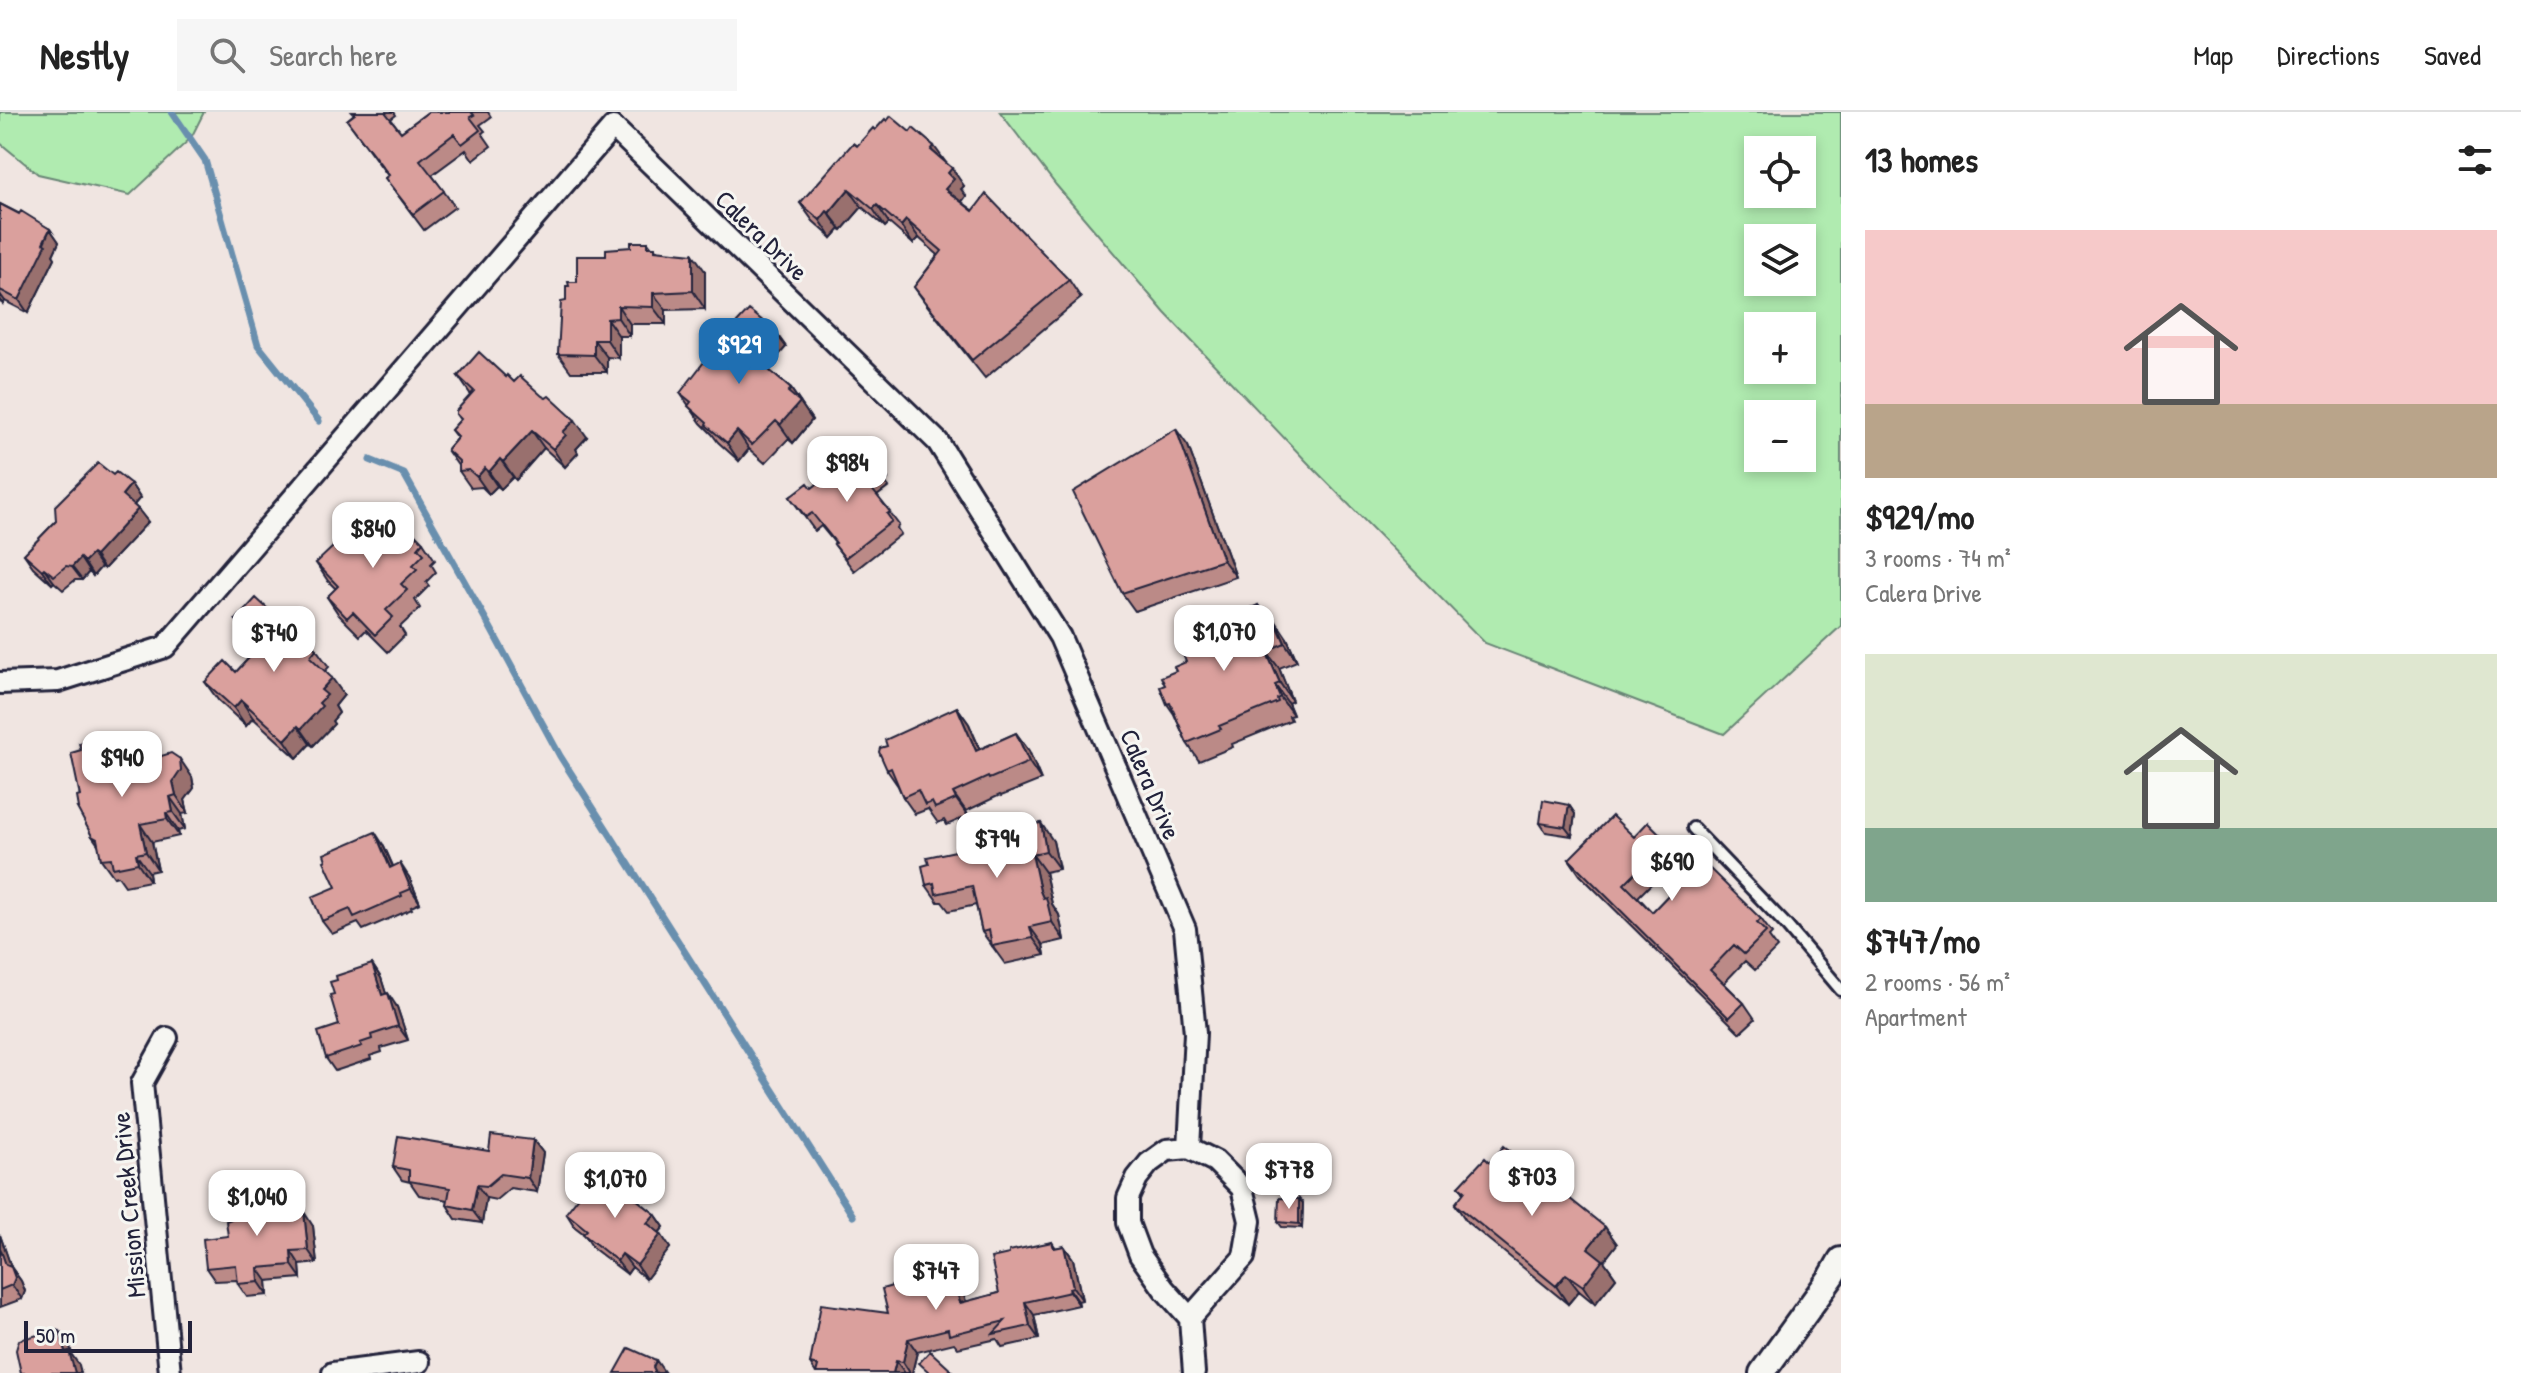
<!DOCTYPE html>
<meta charset="utf-8">
<style>
:root{--surface:#fff;--page:#f6f6f6;--text:#222;--muted:#767676;--line:#e0e0e0;--accent:#1f6fb2}
body{margin:0;font-family:"Patrick Hand",sans-serif;background:var(--page);color:var(--text);height:100vh;display:flex;flex-direction:column;font-size:30px;white-space:nowrap}
*{box-sizing:border-box;margin:0}
p{font-size:26px;color:var(--muted)}
.icon{flex:none;width:44px;height:44px;fill:none;stroke:currentColor;stroke-width:2;stroke-linecap:round;stroke-linejoin:round}
.map{position:relative;flex:1;overflow:hidden}
.details{display:flex;flex-direction:column;background:var(--surface);width:680px}
.details>*{flex:none}
.controls{position:absolute;left:1744px;top:24px;display:grid;gap:16px}
.controls a{display:grid;place-items:center;width:72px;height:72px;border-radius:0px;background:var(--surface);box-shadow:0 4px 12px #0003;font-size:40px}
.scale{position:absolute;left:24px;bottom:20px;width:168px;box-sizing:border-box;padding-left:8px;border:4px solid #22223b;border-top:0;font-size:22px;line-height:28px;white-space:nowrap;color:#22223b;-webkit-text-stroke:6px #f6f6f2;paint-order:stroke}
.price{position:absolute;translate:-50% -68px;padding:0 18px;border-radius:16px;background:#fff;color:#222;font-size:26px;line-height:52px;filter:drop-shadow(0 2px 4px #0008)}
.price::after{content:'';position:absolute;left:50%;top:48px;width:24px;height:18px;margin-left:-12px;background:inherit;clip-path:polygon(0 0,100% 0,50% 100%)}
.price.selected{background:var(--accent);color:#fff}
ul{padding:0;list-style:none}
li{display:grid;align-content:center;gap:16px;height:424px;padding:0 24px}
li span{display:grid;place-items:center;height:248px;border-radius:0px;color:#555}
li>.icon{margin-inline-start:auto}
span .icon{width:144px;height:144px;fill:#fffc;stroke-width:1}
li b{font-size:34px}
h2{display:flex;justify-content:space-between;align-items:center;height:96px;padding:0 24px;font-size:34px}
header{display:flex;align-items:center;gap:48px;box-sizing:border-box;height:112px;padding:0 40px;background:var(--surface);border-bottom:2px solid var(--line)}
header strong{font-size:38px}
nav{display:flex;gap:44px;margin-inline-start:auto;font-size:28px}
.search{width:560px;height:72px;background:var(--page);display:flex;align-items:center;gap:20px;box-sizing:border-box;padding:0 28px;border-radius:0px;color:var(--muted);font-size:30px}
main{display:flex;flex:1;min-height:0}
.map>svg:first-child{display:block}
.green{fill:#b0ebb0;stroke:#698676;stroke-width:2;fill-rule:evenodd}
.lines{fill:none;stroke-linecap:round;stroke-linejoin:round}
.stream{stroke:#698fae;stroke-width:7}
.service-casing{stroke:#22223b;stroke-width:16}
.minor-casing{stroke:#22223b;stroke-width:26}
.tertiary-casing{stroke:#22223b;stroke-width:30}
.service{stroke:#f6f6f2;stroke-width:10}
.minor{stroke:#f6f6f2;stroke-width:20}
.tertiary{stroke:#f6f6f2;stroke-width:24}
.wall{fill:#bb8a87;stroke:#22223b;stroke-width:2;fill-rule:evenodd}
.shaded-wall{fill:#99706e;stroke:#22223b;stroke-width:2}
.building{fill:#daa09d;stroke:#22223b;stroke-width:2;fill-rule:evenodd}
.labels{text-anchor:middle;dominant-baseline:central;stroke-width:6;stroke-linejoin:round;paint-order:stroke}
.street-label{font-size:26px;fill:#22223b;stroke:#f6f6f2}
</style>
<header>
<strong>Nestly</strong>
<div class="search"><svg class="icon" aria-label="search" viewBox="0 0 24 24"><circle cx="10" cy="10" r="6"/><path d="M15 15l6 6"/></svg>Search here</div>
<nav><a>Map</a><a>Directions</a><a>Saved</a></nav>
</header>
<main>
<div class="map">
<svg width="1841" height="1261" viewBox="0 0 1841 1261">
<rect width="100%" height="100%" fill="#f0e5e1"/>
<filter id="ink" filterUnits="userSpaceOnUse"><feTurbulence type="fractalNoise" baseFrequency=".0125" numOctaves="2"/><feDisplacementMap in="SourceGraphic" scale="16" xChannelSelector="R" yChannelSelector="G"/><feConvolveMatrix kernelMatrix="1 2 1 2 8 2 1 2 1" color-interpolation-filters="sRGB"/></filter>
<g filter="url(#ink)">
<!-- green -->
<path class="green" d="M0,0H204L191,26L130,83L38,62L0,31Z
M1000,0H1841V514L1724,622L1485,531L1309,352L1165,201L1056,73ZM1758,38H1802V82H1758ZM1758,126H1802V170H1758ZM1758,214H1802V258H1758ZM1758,302H1802V346H1758Z"/>
<g class="lines">
<!-- stream -->
<path class="stream" d="M172,0L205,48L258,233L319,309
M370,348L404,362L490,515L560,644L853,1104"/>
<!-- service casing -->
<g class="service-casing">
<path id="service" d="M1693,716L1786,813L1841,878"/>
</g>
<!-- minor casing -->
<g class="minor-casing">
<path id="minor" d="M0,571L58,569L165,535L613,15L938,330L1060,525L1185,817L1195,921L1189,1036
M167,926L142,971L170,1261
M1190,1206L1244,1145L1250,1109L1242,1076L1215,1049L1189,1036L1167,1038L1149,1051L1137,1066L1128,1086V1111L1140,1143L1164,1177L1190,1206L1194,1261
M333,1261L419,1250"/>
</g>
<!-- tertiary casing -->
<g class="tertiary-casing">
<path id="tertiary" d="M1762,1261L1832,1164L1841,1148"/>
</g>
<!-- service -->
<use href="#service" class="service"/>
<!-- minor -->
<use href="#minor" class="minor"/>
<!-- tertiary -->
<use href="#tertiary" class="tertiary"/>
</g>
<!-- wall -->
<path class="wall" d="M352,0H394L396,3L391,7L401,20L428,0H488L491,5L480,13L485,19L482,21L491,34L473,48L466,38L432,63L455,95L424,118L385,66L388,64L347,8L354,2Z
M857,34L947,52L964,74L961,77L966,84L962,90L1069,168L1081,186L985,266L926,192L914,175L938,143L919,126L913,132L889,111L885,115L862,95L842,118L840,117L832,126L813,109L800,91Z
M0,92L50,117L59,130L53,143L55,146L28,201L5,189L3,192L0,190Z
M648,130L652,135L657,138L705,159V197L666,198V212H630V224H619V246L607,245V260H571L558,242L566,189L606,144Z
M773,217L786,235L767,256L791,277L812,308L793,331L788,327L765,351L749,337L739,349L718,330L712,322L701,311L680,281Z
M458,264L506,265L514,270L587,325L576,337L578,341L565,355L544,336L516,368L513,365L501,377L497,374L489,382L482,375L471,376L459,359V355L447,338L457,326L451,318L460,308L456,302L471,283Z
M1188,334L1236,465L1135,499L1122,481Z
M879,354L888,367L885,370L889,375L877,384L899,413L897,416L901,422L854,459L834,432L835,431L821,414L815,419L790,385L812,376Z
M113,363L131,372L140,386L134,393L148,410L104,457L101,455L93,464L89,460L82,468H75L63,478L54,470L52,472L33,455L24,442L56,409Z
M380,413L423,430L435,448L431,452L436,460L426,470L429,474L415,488L420,496L400,515L405,523L388,540L366,518L360,524L339,503L327,485L336,477L328,469L316,451Z
M1258,493L1270,510L1287,526L1297,549L1279,556L1292,589L1288,591L1293,603L1289,604L1291,608L1232,632L1233,635L1199,649L1187,631L1174,602L1167,592L1165,573L1176,559Z
M236,508L282,510L316,537L329,555L325,559L344,583L335,594L339,601L332,609L334,612L313,634L310,632L297,646L253,606L246,614L218,588L205,570L236,560L259,535L248,526Z
M957,595L969,612L980,637L1016,621L1029,639L1041,668L1001,684L1000,683L966,699L968,704L947,713L944,708L938,711L928,697L915,702L903,685L898,674L887,658V634Z
M109,626L121,644L124,660L192,665L194,676L185,688L188,701L182,702L185,717L178,719L179,724L152,730L158,758L149,760L150,769L125,774L118,764L114,765L101,747L99,734L92,724L79,696L81,638Z
M1569,693L1575,702L1572,724L1546,720L1540,711Z
M1004,714L1006,716L1053,729L1059,757L1045,760L1052,792L1059,803L1064,828L1043,833L1045,843L1005,852L982,820L976,793L949,799L942,790H938L926,773L965,737L974,723Z
M1634,725L1694,756L1761,807L1772,822L1769,825L1777,836L1755,858L1745,849L1724,871L1744,891L1755,907L1740,921L1580,763L1569,747ZM1663,760L1677,774L1652,800L1638,785Z
M384,734L393,754L409,765L420,791L411,795L412,797L363,818L358,811L332,822L322,809L336,775Z
M372,852L381,866L386,882L397,895L408,928L381,936L382,940L370,944L371,947L335,959L326,946L339,913L334,882L337,868Z
M533,1028L543,1041L537,1080L510,1076L496,1088L486,1086L482,1111L456,1107L447,1093L448,1088L419,1083L410,1070L402,1068L393,1055L489,1039Z
M1490,1051L1605,1115L1617,1132L1604,1149L1616,1166L1595,1192L1579,1179L1568,1192L1467,1110L1455,1092L1464,1081L1459,1074Z
M619,1078L655,1102L664,1115L659,1121L670,1136L646,1167L632,1155L627,1162L593,1136L584,1122L575,1115L566,1101Z
M259,1090L295,1101L313,1114L317,1151L300,1153L301,1166L267,1169L268,1183L247,1185L238,1172L237,1168L215,1169L206,1156L228,1124L231,1107Z
M1303,1091L1302,1116L1282,1115L1278,1110Z
M0,1123L11,1155L21,1169L25,1179L22,1187L0,1195Z
M1052,1130L1056,1136L1064,1134L1073,1147L1082,1188L1078,1189L1079,1193L1034,1203L1039,1227L1002,1235L997,1227L958,1236L954,1231L917,1240L912,1261H816L810,1252L888,1201L944,1171L954,1169L964,1182L966,1190L999,1181L1009,1142Z"/>
<!-- shaded-wall -->
<path class="shaded-wall" d="M934,34L947,52L931,38Z
M952,56L964,74L961,77L966,84L958,94L945,77L948,61Z
M849,77L862,95L842,118L829,101Z
M877,93L889,111L885,115L873,97Z
M827,99L840,117L832,126L820,108Z
M906,108L919,126L913,132L901,114Z
M50,117L59,130L53,143L55,146L28,201L19,188Z
M693,142L705,159V197L693,179Z
M653,181L666,198V212L653,195Z
M0,182L5,189L3,192L0,187Z
M618,194L630,212V224L618,206Z
M607,207L619,224V246L607,228Z
M773,217L786,235L764,260L751,243Z
M594,228L607,245V260L594,243Z
M791,277L812,308L793,331L780,313L788,280Z
M575,308L587,325L576,337L578,341L565,355L553,337L563,320Z
M1176,317L1188,334L1236,465L1223,448Z
M532,319L544,336L516,368L503,350Z
M737,319L749,337L739,349L727,331Z
M500,347L513,365L501,377L489,360Z
M485,356L497,374L489,382L477,365Z
M131,372L140,386L131,396L122,383Z
M138,397L148,410L104,457L95,444Z
M92,442L101,455L93,464L84,450Z
M80,446L89,460L82,468L72,455Z
M44,456L54,470L52,472L42,458Z
M1258,493L1271,511H1266Z
M1275,508L1287,526L1297,549L1285,531Z
M1266,539L1279,556L1292,589L1280,571Z
M332,566L344,583L335,594L339,601L332,609L334,612L313,634L301,617L319,591L321,578Z
M1275,573L1288,591L1293,603L1280,585Z
M241,588L253,606L246,614L234,596Z
M957,595L969,612L988,657L976,639Z
M298,614L310,632L297,646L285,628Z
M1016,621L1029,639L1041,668L1029,650Z
M109,626L121,644L128,680L116,662Z
M180,647L192,665L194,676L185,688L188,701L176,683L173,670Z
M953,681L966,699L968,704L956,687Z
M170,685L182,702L185,717L173,700Z
M1569,693L1575,702L1572,724L1565,715Z
M166,701L178,719L179,724L167,707Z
M1041,711L1053,729L1059,757L1046,739Z
M140,712L152,730L158,758L146,740Z
M375,720L384,734L399,769L390,756Z
M136,742L149,760L150,769L138,751Z
M1032,742L1045,760L1052,792L1059,803L1064,828L1052,810L1040,779Z
M400,751L409,765L420,791L411,777Z
M1030,815L1043,833L1045,843L1033,826Z
M372,852L381,866L391,897L382,883Z
M388,881L397,895L408,928L398,914Z
M533,1028L543,1041L537,1080L528,1066Z
M477,1073L486,1086L482,1111L472,1098Z
M286,1087L295,1101L287,1102Z
M1299,1087L1303,1091L1302,1116L1299,1112Z
M304,1100L313,1114L317,1151L308,1138Z
M655,1102L664,1115L656,1124L647,1111Z
M1605,1115L1617,1132L1604,1149L1616,1166L1595,1192L1583,1174L1588,1136Z
M661,1122L670,1136L646,1167L637,1153Z
M0,1123L15,1166L11,1155L21,1169L25,1179L22,1187L12,1173L0,1136Z
M1064,1134L1073,1147L1082,1188L1073,1175Z
M291,1139L300,1153L301,1166L292,1153Z
M622,1142L632,1155L627,1162L617,1149Z
M258,1156L267,1169L268,1183L259,1170Z
M1566,1162L1579,1179L1568,1192L1556,1174Z
M954,1169L964,1182L969,1204L960,1191Z
M1069,1176L1078,1189L1079,1193L1070,1180Z
M1025,1190L1034,1203L1039,1227L1030,1214Z
M60,1219L70,1233L72,1243L79,1253L81,1261H75L65,1240Z
M908,1227L917,1240L912,1261H910L903,1250Z
M656,1248L665,1261H656L653,1255Z
M896,1249L905,1261H893Z"/>
<!-- building -->
<path class="building" d="M354,0H385L401,20L428,0H471L474,3L470,5L480,18L462,32L454,22L420,48L444,79L413,102L385,66L389,63L347,8L355,2Z
M891,4L910,20L913,16L934,34L931,38L952,56L948,61L954,67L945,77L973,99L986,82L1069,168L972,248L914,175L942,139L906,108L901,114L877,93L873,97L849,77L829,101L827,99L820,108L800,91L853,31L857,34L873,16L875,18L885,7L887,9Z
M0,92L19,102L21,99L50,117L43,131L46,133L19,188L0,178Z
M631,130H648V135H655V138L693,142V179L653,181V195L618,194V206L607,207V228H594V243L558,242L561,190L566,189V174H569L568,170H577V144H606V137L631,135Z
M749,198L773,217L751,243L791,277L788,280L800,290L780,313L776,309L752,333L737,319L727,331L706,313L707,311L688,294L691,290L680,281L721,228Z
M479,240L506,265L507,263L514,270L520,264L542,284L546,286L549,284L575,308L563,320L566,323L553,337L532,319L503,350L500,347L489,360L485,356L477,365L469,358L459,359V349L447,338L458,325L451,318L461,307L456,302V299L474,279L458,264Z
M1176,317L1223,448L1122,481L1073,380Z
M859,339H863L865,342L868,340L879,354L875,357L879,361L867,371L890,400L887,402L892,409L845,446L834,432L836,431L812,401L806,405L790,385L808,371L812,376Z
M98,351L113,363L116,360L131,372L122,383L138,397L95,444L92,442L84,450L80,446L72,455L66,454L54,464L44,456L42,458L24,442L56,409L55,394Z
M394,400L423,430L418,436L424,442L413,453L417,457L401,472L407,478L386,498L393,505L375,523L353,500L347,506L327,485L338,474L316,451L334,434L339,438L373,405L380,413Z
M256,486L282,510L284,507L316,537L310,545L332,566L321,578L327,583L319,591L322,594L301,617L298,614L285,628L241,588L234,596L205,570L225,549L236,560L262,532L236,508Z
M1258,493L1266,511L1275,508L1285,531L1266,539L1280,571L1275,573L1280,585L1277,587L1278,590L1219,614L1221,617L1187,631L1170,591L1167,592L1160,575L1165,573L1161,565L1176,559L1174,555L1186,550L1177,527Z
M957,595L976,639L1016,621L1029,650L989,667L988,665L953,681L956,687L935,696L932,690L925,693L918,678L903,685L891,656L887,658L879,640L880,636L887,634L885,628Z
M109,626L116,662L153,655L161,644L171,641L180,647L181,658L173,670L176,683L170,685L173,700L166,701L167,707L140,712L146,740L136,742L138,751L113,756L111,746L101,747L97,727L92,724L77,696H79L77,685L80,684L71,641L81,638L79,631Z
M1543,688L1569,693L1565,715L1540,711Z
M1612,704L1634,725L1648,710L1694,756L1702,749L1761,807L1757,811L1766,820L1744,842L1734,833L1710,858L1744,891L1729,906L1569,747ZM1652,744L1679,772L1652,800L1624,772Z
M1041,711L1046,739L1032,742L1040,779L1043,786L1046,785L1052,810L1030,815L1033,826L992,834L989,818L982,820L972,774L936,782L934,771L926,773L922,754L929,752L927,745L965,737L962,726L974,723L973,720L1004,714L1005,717Z
M375,720L390,756L400,751L411,777L401,781L402,784L354,805L350,797L322,809L312,785L336,775L324,749L326,748L324,742Z
M372,852L382,883L388,881L398,914L371,923L372,927L360,931L362,934L326,946L318,920L339,913L330,883L334,882L330,870L337,868L336,864Z
M491,1023L533,1028L528,1066L501,1062L487,1074L477,1073L472,1098L447,1093L450,1076L409,1069V1058L393,1055L398,1024L489,1039Z
M1504,1034L1605,1115L1588,1136L1603,1148L1583,1174L1566,1162L1556,1174L1455,1092L1465,1079L1459,1074L1485,1046L1490,1051Z
M597,1061L619,1078L621,1075L655,1102L647,1111L661,1122L637,1153L622,1142L617,1149L583,1122L587,1118L566,1101Z
M257,1086V1090L286,1087L287,1102L304,1100L308,1138L291,1139L292,1153L258,1156L259,1170L238,1172L236,1153L206,1156L203,1127L228,1124L226,1109L231,1107L229,1088Z
M1279,1086L1299,1087V1112L1278,1110Z
M1052,1130L1054,1136L1064,1134L1073,1175L1069,1176L1070,1180L1025,1190L1030,1214L993,1222L1005,1209L949,1223L948,1217L908,1227L903,1250L896,1249L893,1261H816L818,1254L810,1252L821,1192L888,1201L882,1177L936,1161L940,1172L954,1169L960,1191L999,1181L991,1146L1009,1142V1139Z
M0,1136L6,1153L11,1155L15,1166L12,1173L0,1178Z
M56,1218L60,1219L65,1240L69,1239L75,1261H21L16,1238L19,1228Z
M629,1236L656,1248L653,1255L656,1261H615Z
M930,1239L954,1261H930L919,1251Z"/>
</g>
<g class="labels">
<!-- street labels -->
<g class="street-label">
<text transform="translate(762 123) rotate(44)">Calera Drive</text>
<text transform="translate(1151 672) rotate(67)">Calera Drive</text>
<text transform="translate(128 1093) rotate(-95)">Mission Creek Drive</text>
</g>
</g>
</svg>
<div class="controls">
<a><svg class="icon" aria-label="locate" viewBox="0 0 24 24"><circle cx="12" cy="12" r="6"/><path d="M12 2v4M12 18v4M2 12h4M18 12h4"/></svg></a>
<a><svg class="icon" aria-label="layers" viewBox="0 0 24 24"><path d="M12 4l9 5-9 5-9-5zM3 14l9 5 9-5"/></svg></a>
<a>+</a>
<a>−</a>
</div>
<div class="scale">50 m</div>
<b class="price selected" style="left:739px;top:274px">$929</b>
<b class="price" style="left:847px;top:392px">$984</b>
<b class="price" style="left:373px;top:458px">$840</b>
<b class="price" style="left:1224px;top:561px">$1,070</b>
<b class="price" style="left:274px;top:562px">$740</b>
<b class="price" style="left:122px;top:687px">$940</b>
<b class="price" style="left:997px;top:768px">$794</b>
<b class="price" style="left:1672px;top:791px">$690</b>
<b class="price" style="left:1289px;top:1099px">$778</b>
<b class="price" style="left:1532px;top:1106px">$703</b>
<b class="price" style="left:615px;top:1108px">$1,070</b>
<b class="price" style="left:257px;top:1126px">$1,040</b>
<b class="price" style="left:936px;top:1200px">$747</b>
</div>
<section class="details">
<h2>13 homes<svg class="icon" aria-label="filters" viewBox="0 0 24 24"><path d="M4 7h16M4 17h16"/><circle cx="9" cy="7" r="2"/><circle cx="15" cy="17" r="2"/></svg></h2>
<ul>
<li><span style="background:linear-gradient(#f6c9c9 70%,#b9a48a 0)"><svg class="icon" aria-label="home" viewBox="0 0 24 24"><path d="M3 11l9-7 9 7M6 9v11h12V9"/></svg></span><div><b>$929/mo</b><p>3 rooms · 74 m²</p><p>Calera Drive</p></div></li>
<li><span style="background:linear-gradient(#dfe7d0 70%,#7fa58c 0)"><svg class="icon" aria-label="home" viewBox="0 0 24 24"><path d="M3 11l9-7 9 7M6 9v11h12V9"/></svg></span><div><b>$747/mo</b><p>2 rooms · 56 m²</p><p>Apartment</p></div></li>
</ul>
</section>
</main>
